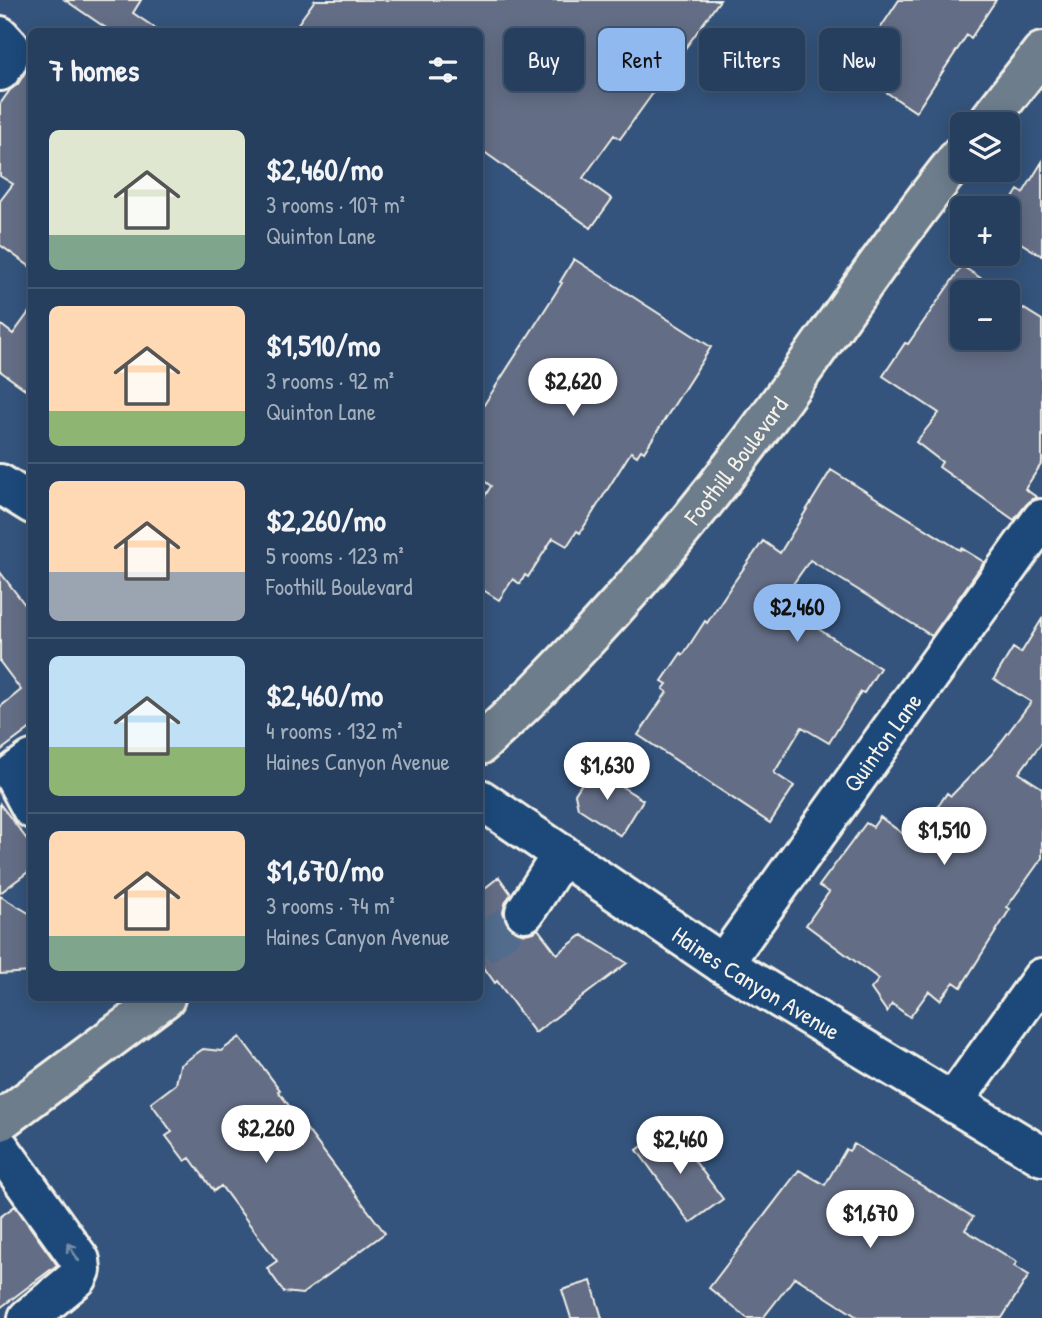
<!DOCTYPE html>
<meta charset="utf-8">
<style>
:root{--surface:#273f5e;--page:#2f4664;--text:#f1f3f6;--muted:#a4afbc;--line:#435873;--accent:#90b9f0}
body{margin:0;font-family:"Patrick Hand",sans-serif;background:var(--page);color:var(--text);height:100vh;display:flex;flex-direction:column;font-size:26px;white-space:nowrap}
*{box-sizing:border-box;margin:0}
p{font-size:23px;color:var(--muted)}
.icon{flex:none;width:38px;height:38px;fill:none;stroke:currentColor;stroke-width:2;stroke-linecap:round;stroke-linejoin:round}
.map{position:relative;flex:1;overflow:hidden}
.details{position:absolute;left:28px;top:28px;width:455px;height:973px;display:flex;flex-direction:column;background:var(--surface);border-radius:10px;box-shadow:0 4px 18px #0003,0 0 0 2px var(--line)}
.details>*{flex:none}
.hud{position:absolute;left:504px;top:28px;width:432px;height:63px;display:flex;gap:14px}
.fabs{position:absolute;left:950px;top:112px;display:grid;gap:14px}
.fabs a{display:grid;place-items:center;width:70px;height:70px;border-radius:10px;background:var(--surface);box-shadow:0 4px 18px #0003,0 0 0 2px var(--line);font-size:35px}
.price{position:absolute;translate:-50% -60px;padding:0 16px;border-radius:24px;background:#fff;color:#222;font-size:23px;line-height:46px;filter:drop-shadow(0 2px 4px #0008)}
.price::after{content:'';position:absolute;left:50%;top:42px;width:21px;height:16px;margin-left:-10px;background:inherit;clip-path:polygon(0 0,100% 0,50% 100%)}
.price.on{background:var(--accent);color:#111}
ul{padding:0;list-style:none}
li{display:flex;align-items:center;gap:21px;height:175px;padding:0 21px}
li+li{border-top:2px solid var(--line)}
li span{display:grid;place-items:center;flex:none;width:196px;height:140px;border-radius:10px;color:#555}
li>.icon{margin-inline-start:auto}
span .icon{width:84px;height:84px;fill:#fffc;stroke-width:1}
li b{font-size:30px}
h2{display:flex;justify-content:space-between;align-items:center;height:84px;padding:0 21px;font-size:30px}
.tag{padding:0 24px;border-radius:10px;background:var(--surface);box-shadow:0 4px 18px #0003,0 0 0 2px var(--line);font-size:24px;line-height:63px}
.tag.on{background:var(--accent);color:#111}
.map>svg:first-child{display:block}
.building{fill:#646d85;stroke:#f4f1e8;stroke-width:2}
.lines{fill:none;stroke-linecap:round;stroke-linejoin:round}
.minor-tunnel{stroke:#516c8d;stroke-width:38;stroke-dasharray:38 19;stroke-linecap:butt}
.minor-casing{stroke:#f4f1e8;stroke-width:44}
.major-casing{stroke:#f4f1e8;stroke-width:44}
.minor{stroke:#1f4a7a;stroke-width:38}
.major{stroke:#6d7d8c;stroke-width:38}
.oneway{stroke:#748da6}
.labels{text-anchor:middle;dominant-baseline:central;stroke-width:7;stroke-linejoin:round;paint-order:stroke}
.street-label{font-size:24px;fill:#f4f1e8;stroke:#1f4a7a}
</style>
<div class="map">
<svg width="1042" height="1318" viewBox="0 0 1042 1318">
<rect width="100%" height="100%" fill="#34547d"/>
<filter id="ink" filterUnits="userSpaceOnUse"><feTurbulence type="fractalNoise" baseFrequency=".0143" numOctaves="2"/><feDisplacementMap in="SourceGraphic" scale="14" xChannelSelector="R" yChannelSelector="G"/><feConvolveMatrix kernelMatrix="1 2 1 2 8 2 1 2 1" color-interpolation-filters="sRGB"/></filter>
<g filter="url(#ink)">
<!-- building -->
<path class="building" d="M65,0H141L133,13L161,32H112Z
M315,0H720L620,139L614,135L583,178L612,199L591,228L480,149V32H292Z
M899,0H996L971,38L967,35L916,112L865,78L880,55L868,47Z
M32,61V268L0,245V201L13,184L0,176V104L10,90L18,84Z
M1042,162V256L1008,235V206L1018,190L1023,193Z
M574,259L711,347L644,452L641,450L637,456L631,452L580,533L577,531L567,546L553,538L528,577L525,575L520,584L513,579L499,600L480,588V504L491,486L480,478V411L562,283L560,282Z
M962,266L993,286L991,289L997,292H962V338H1008V299L1042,320V463L1025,489L1038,498L1032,499L1025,506L1014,520L939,467L942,462L916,442L939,413L883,376L905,343L908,344Z
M32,308V394L0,371V324L13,334Z
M831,470L960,550L961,548L984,562L932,636L810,560L779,604L880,668L864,693L861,692L829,743L802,727L774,773L794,786L770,823L638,735L667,692L663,689L667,684L662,681L681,653L683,655L705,621L707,623L734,582L763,541L780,553Z
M0,572L32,614V727L0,751V707L21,690L0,662Z
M1042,619V742L1019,773L1042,788V858L1007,907L1010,909L961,987L954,982L940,1000L929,991L910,1017L892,1004L887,1012L871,989L879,979L806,925L829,892L819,886L866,823L873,827L880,817L914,842L947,793L951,796L992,754L1031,702L994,679L1013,648L1021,653Z
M592,768L643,800L621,836L578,808L575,794Z
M0,804L32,846V869L0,893Z
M499,877L511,894L506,901L503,912L506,923L513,930L525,934L534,932L538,929L557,954L582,935L627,963L535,1033L497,981L495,983L480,962V892Z
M0,896L32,915V972L0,974Z
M240,1037L280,1090L278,1091L385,1233L302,1294L284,1292L267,1268L277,1261L221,1186L214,1191L190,1158L185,1161L166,1136L172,1132L151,1103L176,1084L180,1065L203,1049L221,1051Z
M665,1129L687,1159L691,1156L723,1199L690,1223L637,1150Z
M854,1144L973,1217L965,1230L1017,1262L1014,1266L1029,1275L1002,1318H859L795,1277L763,1318H747L709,1288L799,1170L825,1185L846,1149L849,1151Z
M15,1206L57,1265L0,1308V1217Z
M591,1281L602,1318H571L562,1290Z"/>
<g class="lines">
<!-- minor-tunnel -->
<path class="minor-tunnel" d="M480,947L525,912"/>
<!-- minor casing -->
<g class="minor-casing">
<g id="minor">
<path d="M0,36L10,47L7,61L0,71"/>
<path d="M0,484L32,504"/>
<path d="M32,760L13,774L32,809"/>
<path id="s1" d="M480,799L723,964L1042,1156"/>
<path d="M525,912L562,854"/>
<path id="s2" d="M723,964L1042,519"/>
<path d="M953,1102L1042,978"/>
<path d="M0,1148L80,1260L81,1270L78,1277L28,1318"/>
</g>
</g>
<!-- major casing -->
<g class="major-casing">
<g id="major">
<path d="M986,124L1042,52"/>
<path id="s3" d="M480,745C499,727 519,709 538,690C614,613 684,531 749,444C821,348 886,247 962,153"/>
<path d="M0,1121L165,998"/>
</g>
</g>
<!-- minor -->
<use href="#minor" class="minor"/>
<!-- major -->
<use href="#major" class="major"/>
</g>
<!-- one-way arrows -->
<defs><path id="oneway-shaft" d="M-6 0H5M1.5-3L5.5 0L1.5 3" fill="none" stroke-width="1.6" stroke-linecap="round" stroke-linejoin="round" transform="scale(1.75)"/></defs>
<use class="oneway" href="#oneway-shaft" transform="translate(73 1252) rotate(-123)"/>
</g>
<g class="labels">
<!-- street labels -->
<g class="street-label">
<text stroke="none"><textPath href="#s3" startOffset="383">Foothill Boulevard</textPath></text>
<text stroke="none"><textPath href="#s2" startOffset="273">Quinton Lane</textPath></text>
<text stroke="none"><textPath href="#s1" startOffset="332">Haines Canyon Avenue</textPath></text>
</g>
</g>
</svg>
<div class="fabs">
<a><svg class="icon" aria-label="layers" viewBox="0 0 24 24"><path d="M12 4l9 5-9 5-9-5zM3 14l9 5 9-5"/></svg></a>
<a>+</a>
<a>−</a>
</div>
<b class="price" style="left:573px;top:418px">$2,620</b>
<b class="price on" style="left:797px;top:644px">$2,460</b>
<b class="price" style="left:607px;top:802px">$1,630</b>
<b class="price" style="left:944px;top:867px">$1,510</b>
<b class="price" style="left:266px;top:1165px">$2,260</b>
<b class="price" style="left:680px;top:1176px">$2,460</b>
<b class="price" style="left:870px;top:1250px">$1,670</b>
<div class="hud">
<a class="tag">Buy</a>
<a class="tag on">Rent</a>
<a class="tag">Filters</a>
<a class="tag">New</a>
</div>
<section class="details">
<h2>7 homes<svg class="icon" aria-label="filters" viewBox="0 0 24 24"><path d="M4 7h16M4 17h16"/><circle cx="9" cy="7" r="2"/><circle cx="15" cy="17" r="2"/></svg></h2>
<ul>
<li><span style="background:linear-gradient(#dfe7d0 75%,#7fa58c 0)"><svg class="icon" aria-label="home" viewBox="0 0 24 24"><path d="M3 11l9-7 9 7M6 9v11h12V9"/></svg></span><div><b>$2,460/mo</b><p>3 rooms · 107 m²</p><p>Quinton Lane</p></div></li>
<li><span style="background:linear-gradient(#ffd9b3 75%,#8fb573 0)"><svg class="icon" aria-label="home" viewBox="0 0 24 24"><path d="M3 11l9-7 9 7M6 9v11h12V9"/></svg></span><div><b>$1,510/mo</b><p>3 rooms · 92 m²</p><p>Quinton Lane</p></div></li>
<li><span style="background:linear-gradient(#ffd9b3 65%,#9aa5b1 0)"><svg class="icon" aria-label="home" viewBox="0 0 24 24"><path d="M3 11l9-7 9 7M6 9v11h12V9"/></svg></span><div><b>$2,260/mo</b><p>5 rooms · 123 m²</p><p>Foothill Boulevard</p></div></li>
<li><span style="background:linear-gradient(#bfe0f5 65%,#8fb573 0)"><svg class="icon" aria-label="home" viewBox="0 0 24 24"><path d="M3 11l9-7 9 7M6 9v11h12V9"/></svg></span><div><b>$2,460/mo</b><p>4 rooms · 132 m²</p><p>Haines Canyon Avenue</p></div></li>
<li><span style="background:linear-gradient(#ffd9b3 75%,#7fa58c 0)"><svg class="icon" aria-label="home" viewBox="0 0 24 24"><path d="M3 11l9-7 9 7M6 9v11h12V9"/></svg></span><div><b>$1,670/mo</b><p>3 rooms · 74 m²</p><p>Haines Canyon Avenue</p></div></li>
</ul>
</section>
</div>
